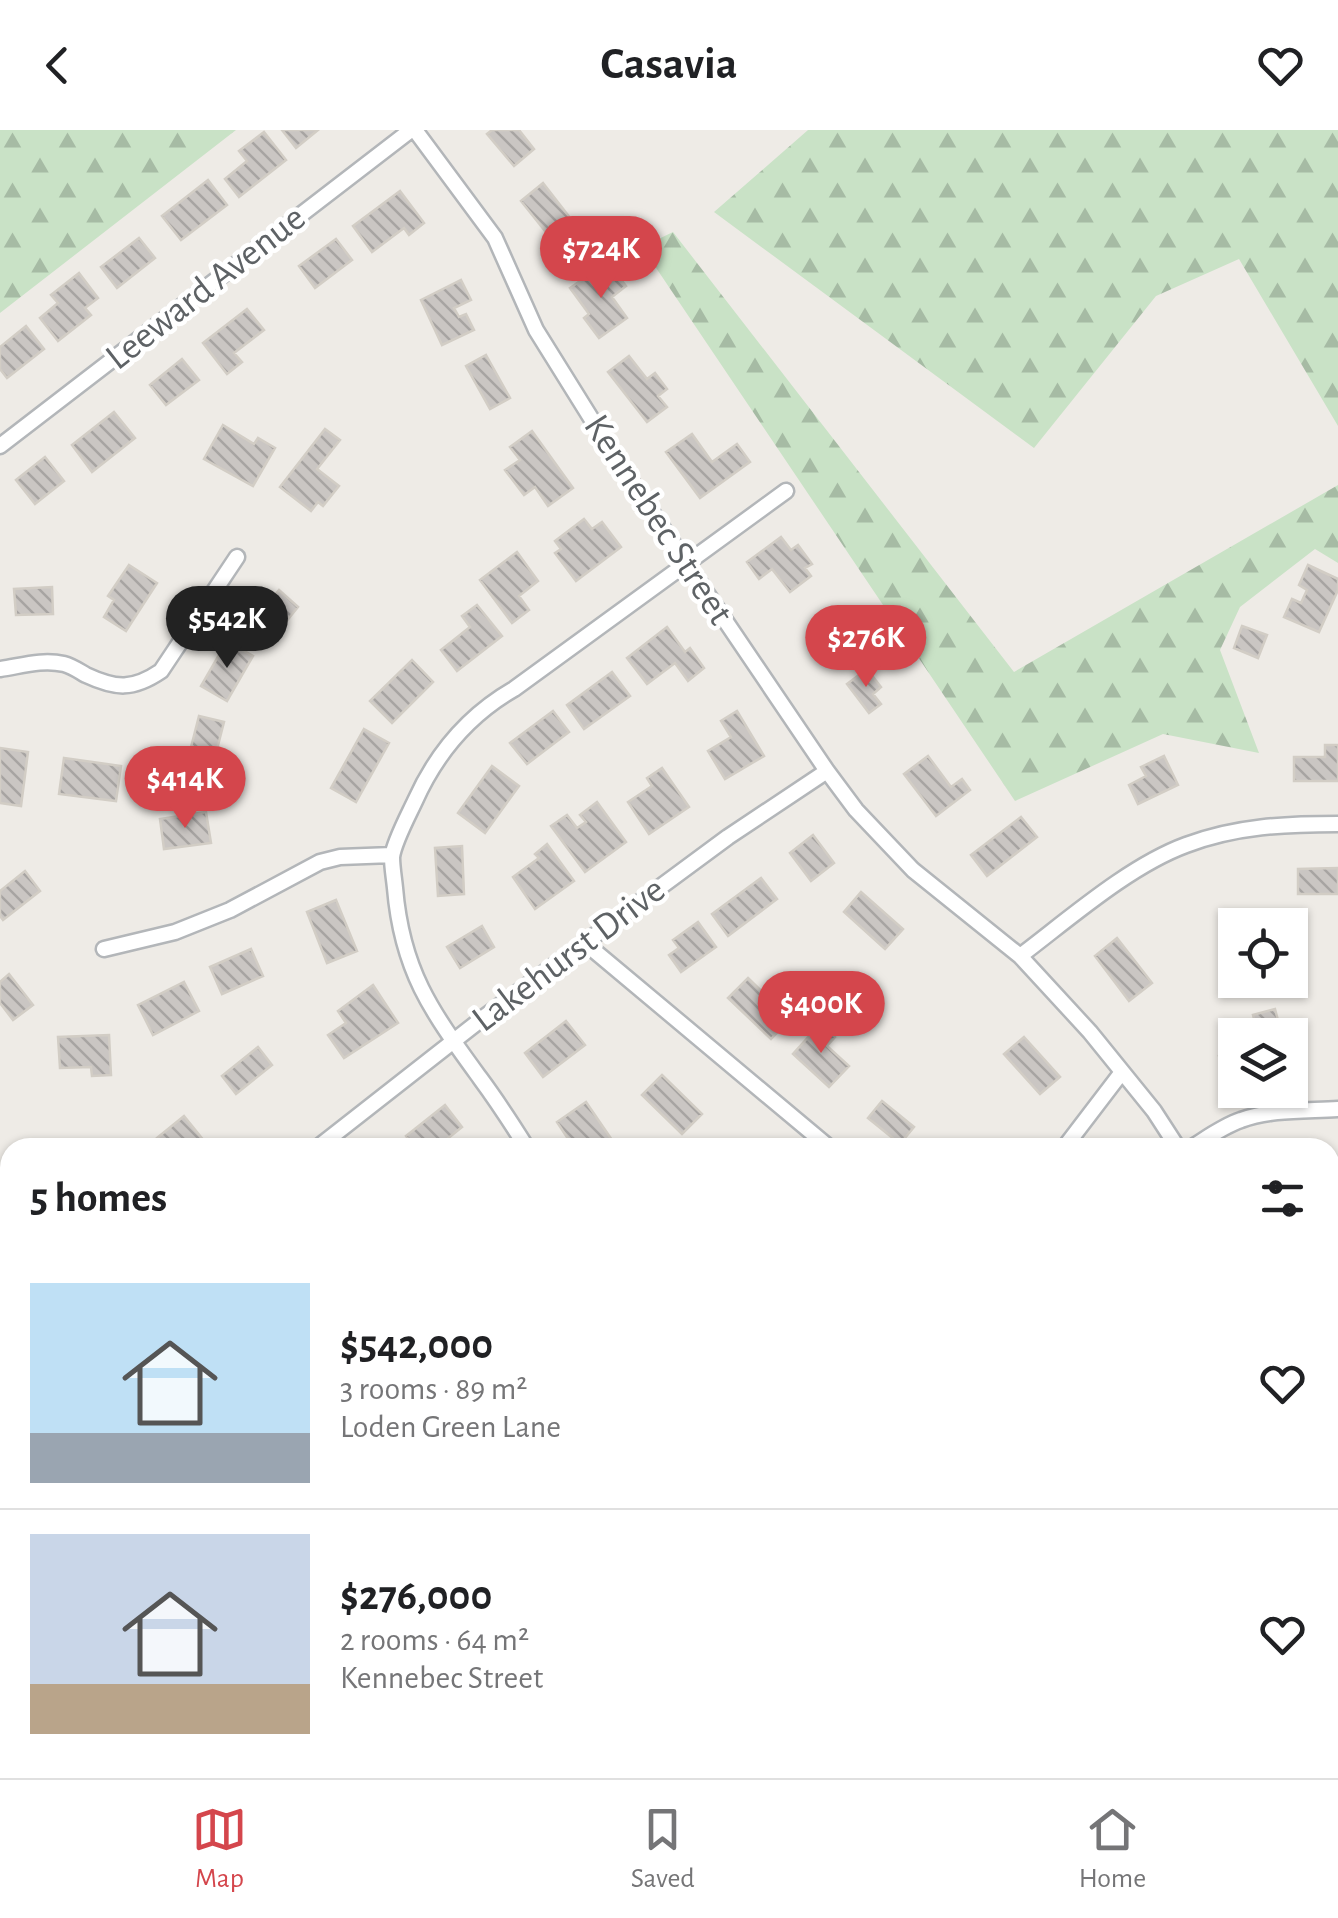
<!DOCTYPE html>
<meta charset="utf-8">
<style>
:root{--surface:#fff;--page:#f6f6f6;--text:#202124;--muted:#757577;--line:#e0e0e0;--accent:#d4464c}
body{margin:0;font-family:"Alegreya Sans",sans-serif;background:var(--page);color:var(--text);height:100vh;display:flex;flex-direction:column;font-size:38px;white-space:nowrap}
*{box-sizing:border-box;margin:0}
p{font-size:32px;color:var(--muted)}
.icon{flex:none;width:55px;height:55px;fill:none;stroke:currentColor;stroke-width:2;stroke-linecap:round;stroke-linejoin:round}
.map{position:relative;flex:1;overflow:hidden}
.side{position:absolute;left:0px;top:1008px;width:1340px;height:642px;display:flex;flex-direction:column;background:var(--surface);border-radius:30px 30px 0 0;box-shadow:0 2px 8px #0004}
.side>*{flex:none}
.tools{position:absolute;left:1218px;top:778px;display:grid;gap:20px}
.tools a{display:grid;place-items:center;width:90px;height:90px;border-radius:0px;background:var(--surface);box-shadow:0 2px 8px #0004;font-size:50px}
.price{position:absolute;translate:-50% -85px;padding:0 22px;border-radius:35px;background:var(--accent);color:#fff;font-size:32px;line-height:65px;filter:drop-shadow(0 2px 5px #0008)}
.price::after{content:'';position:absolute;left:50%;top:60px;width:30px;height:22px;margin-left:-15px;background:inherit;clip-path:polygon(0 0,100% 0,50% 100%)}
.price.current{background:#222;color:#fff}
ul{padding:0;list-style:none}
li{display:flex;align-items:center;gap:30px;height:250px;padding:0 30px}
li+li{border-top:2px solid var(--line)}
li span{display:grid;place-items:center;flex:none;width:280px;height:200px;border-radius:0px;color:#555}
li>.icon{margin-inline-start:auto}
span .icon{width:120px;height:120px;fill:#fffc;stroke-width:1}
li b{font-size:42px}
h2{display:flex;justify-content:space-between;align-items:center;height:120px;padding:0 30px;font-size:42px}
header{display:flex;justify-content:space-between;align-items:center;height:130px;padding:0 30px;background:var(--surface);font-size:45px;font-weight:600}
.dock{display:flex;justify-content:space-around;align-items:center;height:140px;border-top:2px solid var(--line);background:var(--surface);font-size:28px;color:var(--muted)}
.dock a{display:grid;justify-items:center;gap:5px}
.dock .current{color:var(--accent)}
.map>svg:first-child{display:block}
.forest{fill:url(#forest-firs)}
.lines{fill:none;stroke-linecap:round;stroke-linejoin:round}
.stream{stroke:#b0dff5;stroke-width:5}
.building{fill:url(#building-back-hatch);stroke:#d2cdc5;stroke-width:2.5}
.minor-casing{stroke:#b3b6b9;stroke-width:19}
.minor{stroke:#fff;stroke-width:14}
.labels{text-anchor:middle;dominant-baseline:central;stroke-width:9;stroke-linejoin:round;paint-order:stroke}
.street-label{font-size:38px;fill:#5e6265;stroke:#fff}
</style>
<header><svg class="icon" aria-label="back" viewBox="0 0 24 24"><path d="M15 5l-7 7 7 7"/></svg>Casavia<svg class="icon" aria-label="heart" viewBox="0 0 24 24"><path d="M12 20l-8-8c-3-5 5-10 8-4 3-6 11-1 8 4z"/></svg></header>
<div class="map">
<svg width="1338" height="1648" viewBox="0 0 1338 1648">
<defs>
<pattern id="forest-firs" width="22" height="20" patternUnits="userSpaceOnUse" patternTransform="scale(2.5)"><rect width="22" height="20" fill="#c9e2c6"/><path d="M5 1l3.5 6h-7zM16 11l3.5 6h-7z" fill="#a6bba4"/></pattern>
<pattern id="building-back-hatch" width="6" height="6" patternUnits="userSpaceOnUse" patternTransform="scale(2.5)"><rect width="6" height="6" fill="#cac6c3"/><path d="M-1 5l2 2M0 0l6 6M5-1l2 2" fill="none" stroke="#a7a4a2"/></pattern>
</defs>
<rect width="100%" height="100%" fill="#eeebe6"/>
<!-- forest -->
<path class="forest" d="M0,0H236L0,183Z
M808,0H1338V296L1239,129L1156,166L1034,318L714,82Z
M673,102L1014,542L1338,355V433L1315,419L1240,477L1220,520L1259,623L1163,604L1015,671L642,117Z
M1330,1434L1338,1447V1618L1330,1623Z
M741,1640H1000L997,1648H742Z
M1068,1640H1302L1289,1648H1068Z"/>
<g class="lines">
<!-- stream -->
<path class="stream" d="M515,1640L517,1648"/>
</g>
<!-- building -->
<path class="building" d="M282,0H318L296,18Z
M492,0H519L534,19L514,36L487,4Z
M264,2L286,30L239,67L225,49L247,31L239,21Z
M208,50L227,75L181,110L162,86Z
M543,53L571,89L549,106L521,71Z
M400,61L424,93L409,105L404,98L372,122L353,96Z
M139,108L155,128L117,158L101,137Z
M336,109L352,130L315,158L299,136Z
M612,138L626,156L612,167L627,188L599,208L584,188L589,184L570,158L593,142L598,148Z
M79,143L98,168L85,178L91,185L58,211L40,188L58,173L51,165Z
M461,150L471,170L454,178L459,187L466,184L474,200L442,215L421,170Z
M247,179L264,200L234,223L242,232L227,244L203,213Z
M26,196L44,219L7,248L0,239V217Z
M486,225L510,268L490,279L466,236Z
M629,226L647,249L655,243L667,259L658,266L667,277L647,292L608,242Z
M182,229L199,250L166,275L150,255Z
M114,282L135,308L92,342L72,315Z
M223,295L254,314L258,308L275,318L253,356L204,329Z
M325,299L340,310L317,339L339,356L323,376L318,372L311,381L280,357Z
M532,301L573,358L548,376L535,357L524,365L505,340L520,330L510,317Z
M692,304L712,332L737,314L750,332L700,368L666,322Z
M45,327L64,351L35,374L16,350Z
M584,389L592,399L602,392L621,417L576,451L555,423L561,419L555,411Z
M781,407L791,420L798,415L812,434L805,438L811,446L790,462L772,439L759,449L747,432Z
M517,422L538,451L519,466L529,480L512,493L480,450Z
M129,435L157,453L126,501L104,487L114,470L108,466Z
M1308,435L1338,449V460L1319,502L1284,487L1292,469L1301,473L1307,460L1299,455Z
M52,457L53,484L16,485L14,459Z
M279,460L298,477L273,508L253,491Z
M477,475L502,506L457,541L441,520L470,497L462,486Z
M846,479L862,508L835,522L820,494Z
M1242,496L1267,505L1258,528L1234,518Z
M667,497L685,522L690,518L704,538L688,551L675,533L647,554L627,528Z
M227,511L253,526L227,571L201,556Z
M412,530L433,552L392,593L370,571Z
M867,539L881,557L873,564L881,574L869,583L847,554Z
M612,542L630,566L584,599L567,575Z
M553,581L569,602L527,634L510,613Z
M737,581L764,626L725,649L708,621L731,607L721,591Z
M199,586L224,592L214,631L189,625Z
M364,599L389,613L356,672L331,658Z
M1325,615H1338V651H1294V627H1325Z
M0,618L28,622L21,676L0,673Z
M928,626L951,657L962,649L970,660L936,686L904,644Z
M1164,626L1178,655L1138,674L1129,655L1146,646L1141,637Z
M64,628L121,636L116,671L59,664Z
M492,636L519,656L485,703L458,683Z
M662,638L689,677L649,704L628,672L652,656L647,648Z
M597,672L626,712L585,742L551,696L567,685L577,698L586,692L580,685Z
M206,682L211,713L164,719L160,689Z
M1021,687L1037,707L987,746L971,725Z
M813,705L834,733L811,751L790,723Z
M547,714L574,751L535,779L513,747L539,728L535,724Z
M462,716L464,764L438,766L435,718Z
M1338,738V764H1298V739Z
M25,741L40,761L3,790L0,786V761Z
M761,748L777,769L728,806L712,784Z
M861,762L903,799L885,819L844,782Z
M336,770L357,821L327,833L307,782Z
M698,792L716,817L681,842L669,825L679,818L673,810Z
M482,796L494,817L460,838L447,817Z
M1117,808L1152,853L1129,871L1095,826Z
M251,819L263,846L222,864L210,837Z
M9,844L33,875L13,890L0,873V852Z
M748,848L790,889L771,909L728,868Z
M184,852L199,881L153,905L138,875Z
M373,855L398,893L344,928L328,905L346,893L338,881Z
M1275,879L1280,898L1258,904L1253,885Z
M566,891L585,915L543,947L525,923Z
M820,894L835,907L827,916L849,936L829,957L793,924Z
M109,905L111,945L92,946L91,937L60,938L58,907Z
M1024,907L1060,947L1040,964L1004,924Z
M258,917L272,935L236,964L222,946Z
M1235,922V946L1224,948L1219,926Z
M662,945L702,984L682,1004L642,965Z
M882,971L914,997L900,1014L868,988Z
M586,972L614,1013L606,1018H574L557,992Z
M445,975L462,997L436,1018H415L406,1006Z
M184,986L209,1017V1018H165L157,1008Z
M3,1082L10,1085V1115L0,1112V1091Z
M1330,1107L1338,1118V1157L1336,1159L1330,1151Z
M10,1237V1270L0,1277V1245Z
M1338,1367V1412L1330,1397V1371Z
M0,1496L10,1502V1548L0,1563V1517L4,1511L0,1509Z"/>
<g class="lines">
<!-- minor casing -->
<g class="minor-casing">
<path id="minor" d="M415,0L495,108L536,200L622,338L827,641L856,680L913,740L1020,826L1090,902L1154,981L1178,1018
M0,316L411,0
M0,539C21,536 42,529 64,534C72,536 79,541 86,545C116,559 133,560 161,541L237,427
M585,813L830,1018
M104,819L175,802L230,780L320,732L340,727L392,725
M1020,826C1069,789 1129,736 1186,715C1236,696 1286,694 1338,694
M317,1018L483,888L728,707L827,641
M527,1018C512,994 497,971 480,948C432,882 402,842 395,758C394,748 392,737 392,727C394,712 408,686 415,671C436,624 469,585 514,559L786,361
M1064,1018L1122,942
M1191,1018C1207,1008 1223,996 1241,990C1271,979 1306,981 1338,979
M0,1158L10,1163
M1330,1244L1338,1256
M42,1640L45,1648
M374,1640L375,1648
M712,1640L713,1648"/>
</g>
<!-- minor -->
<use href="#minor" class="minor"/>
</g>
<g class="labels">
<!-- street labels -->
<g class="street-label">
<text transform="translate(206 158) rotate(-38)">Leeward Avenue</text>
<text transform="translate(658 390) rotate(57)">Kennebec Street</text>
<text transform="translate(569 825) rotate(-37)">Lakehurst Drive</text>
</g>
</g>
</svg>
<div class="tools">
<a><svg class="icon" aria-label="locate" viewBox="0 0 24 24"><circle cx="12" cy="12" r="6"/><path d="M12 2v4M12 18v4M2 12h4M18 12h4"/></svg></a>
<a><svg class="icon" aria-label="layers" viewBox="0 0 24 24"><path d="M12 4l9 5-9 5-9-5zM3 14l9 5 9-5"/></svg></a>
</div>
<b class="price" style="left:601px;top:171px">$724K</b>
<b class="price current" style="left:227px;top:541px">$542K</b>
<b class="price" style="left:866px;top:560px">$276K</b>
<b class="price" style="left:185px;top:701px">$414K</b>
<b class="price" style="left:821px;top:926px">$400K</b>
<section class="side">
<h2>5 homes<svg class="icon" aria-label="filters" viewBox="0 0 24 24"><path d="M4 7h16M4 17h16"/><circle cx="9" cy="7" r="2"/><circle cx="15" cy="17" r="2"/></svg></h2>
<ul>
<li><span style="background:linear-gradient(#bfe0f5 75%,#9aa5b1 0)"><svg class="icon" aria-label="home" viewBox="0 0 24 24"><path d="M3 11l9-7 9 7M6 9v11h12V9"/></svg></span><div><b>$542,000</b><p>3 rooms · 89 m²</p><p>Loden Green Lane</p></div><svg class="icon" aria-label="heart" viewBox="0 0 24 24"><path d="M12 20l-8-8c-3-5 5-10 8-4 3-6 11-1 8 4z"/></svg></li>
<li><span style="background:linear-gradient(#c9d6e8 75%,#b9a48a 0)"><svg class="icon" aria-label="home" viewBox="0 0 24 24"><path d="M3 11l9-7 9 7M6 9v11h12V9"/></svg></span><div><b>$276,000</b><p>2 rooms · 64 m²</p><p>Kennebec Street</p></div><svg class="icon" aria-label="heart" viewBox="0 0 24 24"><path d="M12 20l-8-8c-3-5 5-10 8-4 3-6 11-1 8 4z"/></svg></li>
</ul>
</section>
</div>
<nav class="dock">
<a class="current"><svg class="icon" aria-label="map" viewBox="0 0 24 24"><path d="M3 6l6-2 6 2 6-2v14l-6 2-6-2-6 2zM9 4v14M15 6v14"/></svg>Map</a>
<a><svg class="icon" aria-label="saved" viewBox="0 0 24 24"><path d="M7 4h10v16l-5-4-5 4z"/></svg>Saved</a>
<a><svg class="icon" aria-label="home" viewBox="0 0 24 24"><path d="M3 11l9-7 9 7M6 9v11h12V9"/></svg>Home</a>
</nav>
